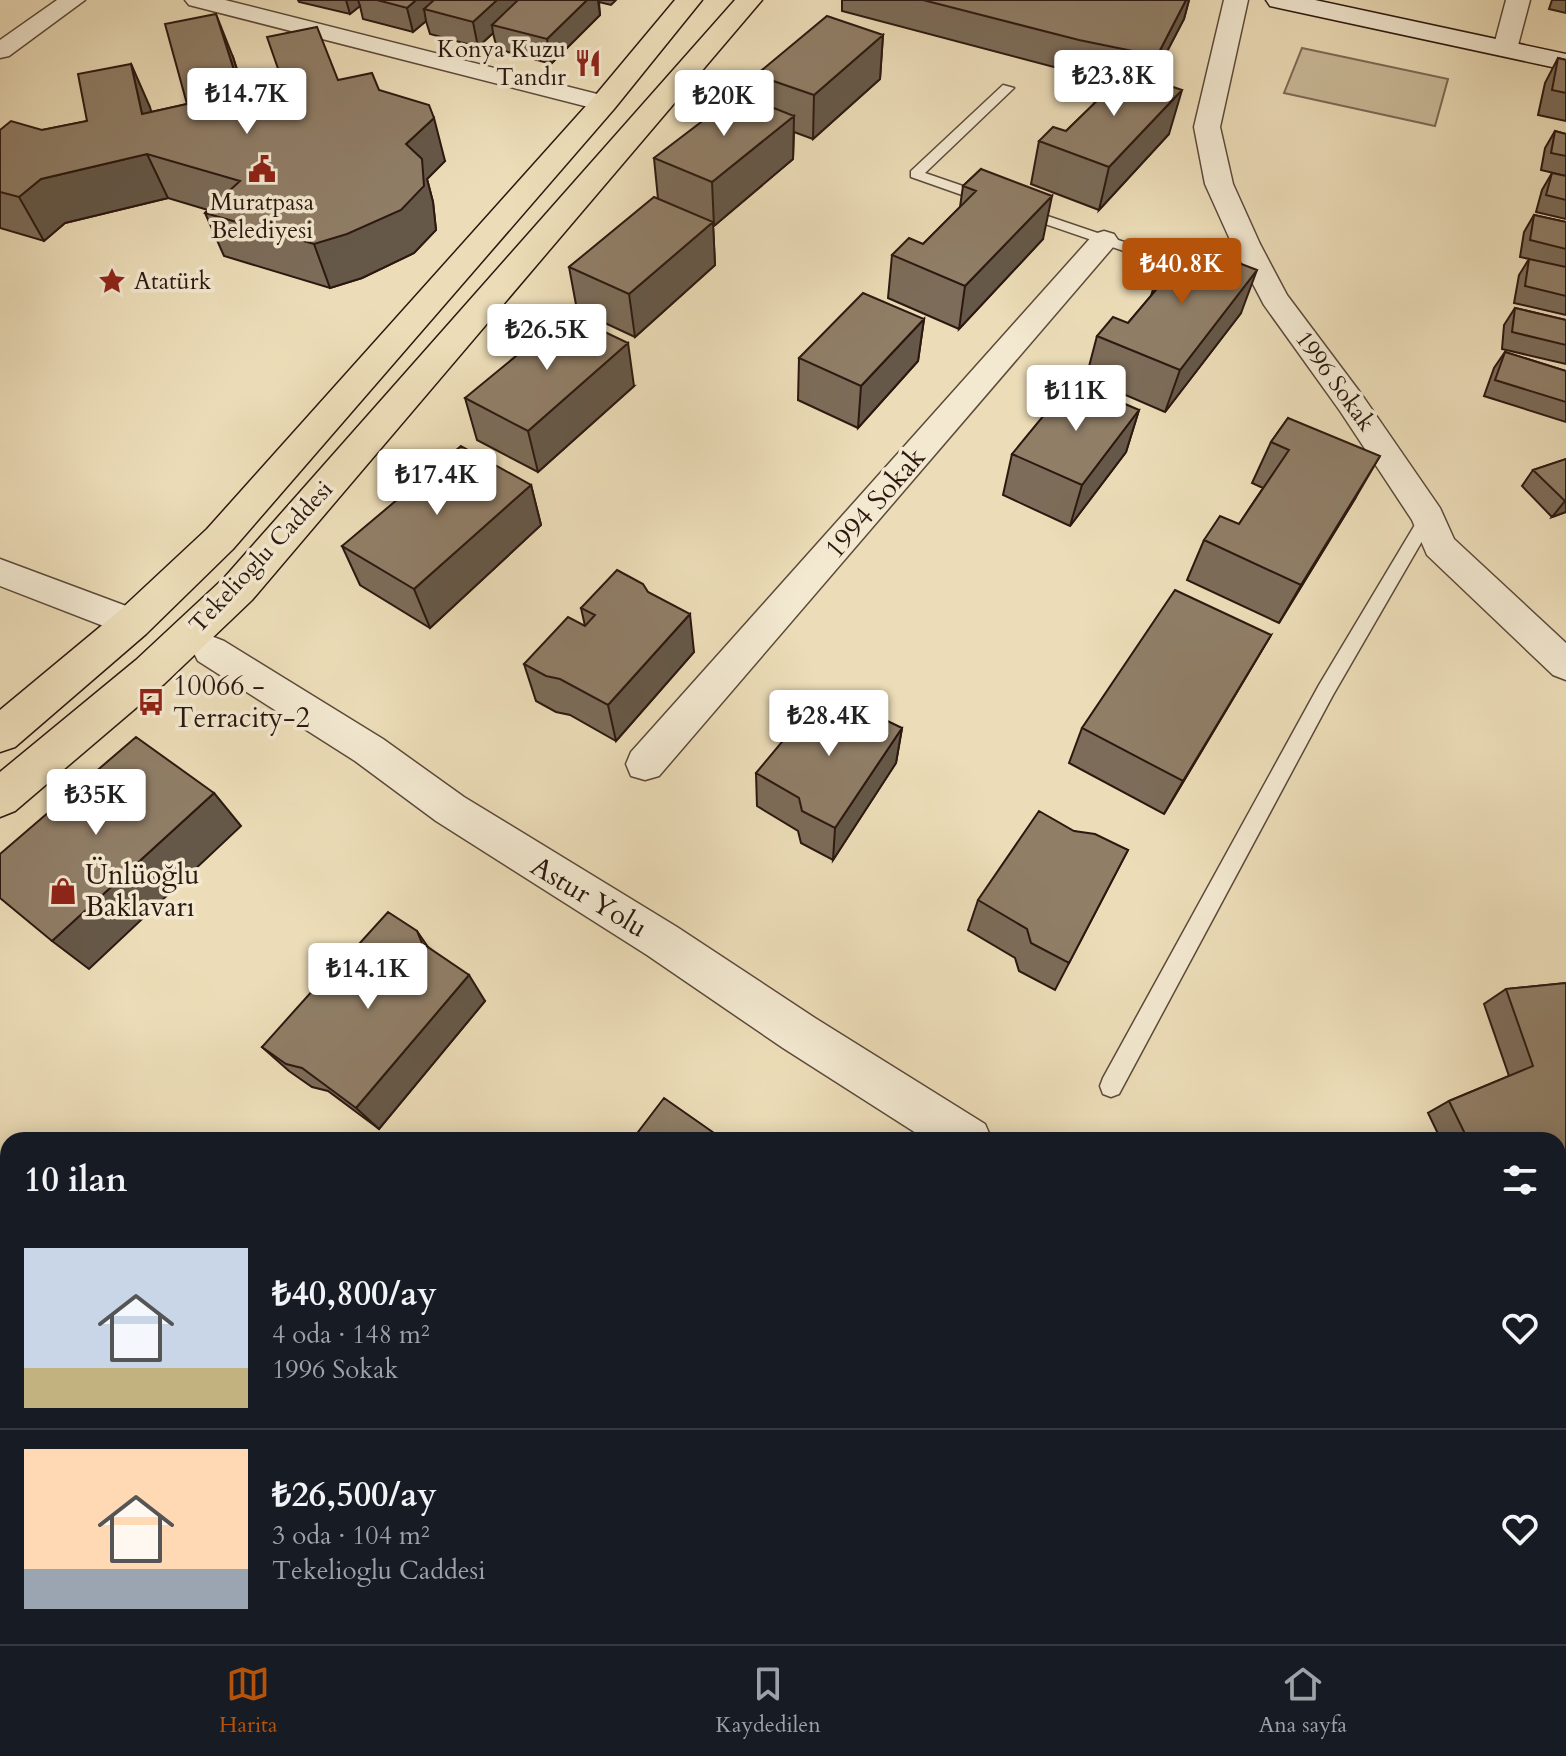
<!DOCTYPE html>
<html lang="tr">
<meta charset="utf-8">
<style>
:root{--surface:#171b24;--page:#20242c;--text:#f1f3f6;--muted:#9ea1a6;--line:#363941;--accent:#b45309}
body{margin:0;font-family:Cardo,serif;background:var(--page);color:var(--text);height:100vh;display:flex;flex-direction:column;font-size:30px;white-space:nowrap}
*{box-sizing:border-box;margin:0}
p{font-size:26px;color:var(--muted)}
.icon{flex:none;width:44px;height:44px;fill:none;stroke:currentColor;stroke-width:2;stroke-linecap:round;stroke-linejoin:round}
.map{position:relative;flex:1;overflow:hidden}
.side{position:absolute;left:0px;top:1132px;width:1566px;height:512px;display:flex;flex-direction:column;background:var(--surface);border-radius:24px 24px 0 0;box-shadow:0 4px 20px #0003}
.side>*{flex:none}
.price{position:absolute;translate:-50% -68px;padding:0 18px;border-radius:8px;background:#fff;color:#222;font-size:26px;line-height:52px;filter:drop-shadow(0 2px 4px #0008)}
.price::after{content:'';position:absolute;left:50%;top:48px;width:24px;height:18px;margin-left:-12px;background:inherit;clip-path:polygon(0 0,100% 0,50% 100%)}
.price.active{background:var(--accent);color:#fff}
ul{padding:0;list-style:none}
li{display:flex;align-items:center;gap:24px;height:200px;padding:0 24px}
li+li{border-top:2px solid var(--line)}
li span{display:grid;place-items:center;flex:none;width:224px;height:160px;border-radius:0px;color:#555}
li>.icon{margin-inline-start:auto}
span .icon{width:96px;height:96px;fill:#fffc;stroke-width:1}
li b{font-size:34px}
h2{display:flex;justify-content:space-between;align-items:center;height:96px;padding:0 24px;font-size:34px}
.menu{display:flex;justify-content:space-around;align-items:center;height:112px;border-top:2px solid var(--line);background:var(--surface);font-size:22px;color:var(--muted)}
.menu a{display:grid;justify-items:center;gap:4px}
.menu .active{color:var(--accent)}
.map>svg:first-child{display:block}
.green{fill:#cbbc9b;stroke:#7c6a56;stroke-width:2}
.lines{fill:none;stroke-linecap:round;stroke-linejoin:round}
.lane-casing{stroke:#5c493a;stroke-width:3}
.street-casing{stroke:#5c493a;stroke-width:3}
.secondary-casing{stroke:#2c1810;stroke-width:3}
.primary-casing{stroke:#2c1810;stroke-width:3}
.lane{fill:#f3e9d1;fill-rule:evenodd}
.street{fill:#f3e9d1;fill-rule:evenodd}
.secondary{fill:#f3e9d1;fill-rule:evenodd}
.primary{fill:#ecddb8;fill-rule:evenodd}
.wall{fill:#7c6c59;stroke:#2c1810;stroke-width:2}
.shaded-wall{fill:#655848;stroke:#2c1810;stroke-width:2}
.building{fill:#907e67;stroke:#2c1810;stroke-width:2}
.labels{text-anchor:middle;dominant-baseline:central;stroke-width:7;stroke-linejoin:round;paint-order:stroke}
.far-poi-label{font-size:24px;fill:#2c1810;stroke:#f3e9d1;text-anchor:end}
.far-street-label{font-size:24px;fill:#2c1810;stroke:#f3e9d1}
.street-label{font-size:28px;fill:#2c1810;stroke:#f3e9d1}
.poi-label{font-size:28px;fill:#2c1810;stroke:#f3e9d1;text-anchor:start}
</style>
<div class="map">
<svg width="1566" height="1644" viewBox="0 0 1566 1644">
<rect width="100%" height="100%" fill="#ecddb8"/>
<filter id="stains"><feTurbulence type="fractalNoise" baseFrequency=".0025" numOctaves="4"/><feColorMatrix values="0 0 0 0 .2 0 0 0 0 .09 0 0 0 0 .02 0 0 0 .5 -.17"/></filter>
<radialGradient id="worn" r=".72"><stop offset=".6" stop-color="#630" stop-opacity="0"/><stop offset="1" stop-color="#630" stop-opacity=".3"/></radialGradient>
<!-- green -->
<path class="green" d="M1302,48L1448,79L1435,126L1284,93Z"/>
<g class="lines">
<!-- lane casing -->
<g class="lane-casing">
<path id="lane" d="M1003,85L1014,88L925,173L992,196V202H982L911,177V171Z
M1021,207L1192,265L1194,268L1192,271H1182L1016,214L1014,211Z
M1428,511L1436,517L1333,695L1119,1094L1111,1097L1103,1094L1100,1086L1103,1078L1319,685L1422,513Z"/>
</g>
<!-- street casing -->
<g class="street-casing">
<path id="street" d="M57,0H85L9,56L0,58V40Z
M185,0H225L613,98L617,103L613,108L604,111L189,5Z
M1224,0H1248L1220,127L1233,184L1260,244L1287,295L1362,395L1440,508L1454,539L1566,643V680L1553,675L1427,555L1412,520L1340,411L1264,305L1232,244L1205,184L1194,127Z
M1506,0H1530L1517,49L1514,54H1496L1493,49Z
M1104,231L1114,234L1118,240L1114,246L659,776L645,780L631,776L626,764L631,752L1094,234Z
M0,559L145,613L150,623L145,633L132,637L0,586Z
M211,636L224,641L383,739L464,797L677,927L815,1018L985,1124L992,1140H927L783,1048L647,955L436,821L355,761L198,661L193,651L198,641Z
M1558,1580L1566,1584V1644L1547,1636H1558Z
M1058,1636H1114L1111,1644H1055Z"/>
</g>
<!-- secondary casing -->
<g class="secondary-casing">
<path id="secondary" d="M1266,0H1315L1566,54V70L1279,8L1270,6Z"/>
</g>
<!-- primary casing -->
<g class="primary-casing">
<path id="primary" d="M675,0H702L614,109L233,549L146,634L15,747L0,752V710L118,612L207,529L594,97Z
M735,0H762L252,600L164,684L15,811L0,817V772L136,660L224,578Z"/>
</g>
<!-- lane -->
<use href="#lane" class="lane"/>
<!-- street -->
<use href="#street" class="street"/>
<!-- secondary -->
<use href="#secondary" class="secondary"/>
<!-- primary -->
<use href="#primary" class="primary"/>
</g>
<!-- wall -->
<path class="wall" d="M298,0H616L611,5L599,2L600,15L551,64L497,49L493,33L478,47L430,34L426,21L413,32L363,19L360,6L350,14L299,2Z
M842,0H1189L1184,19L1152,80L1169,134L1099,210L1031,184L1039,141L1066,131L1094,104L1099,82L1103,78L1073,72L842,11Z
M1552,0H1566V13L1549,9Z
M883,35L880,79L813,139L794,132L793,159L714,226L713,225L715,265L635,337L577,310L569,267L658,199L654,158L757,101L756,75Z
M233,57L244,91L338,80L379,90L445,161L427,179L433,202L436,230L414,253L362,278L330,288L224,256L205,213L208,210L168,198L65,223L44,241L0,228V130H42L87,121L131,64L151,112L187,104Z
M1558,58L1566,60V121L1538,115L1545,83Z
M1555,131L1566,134V176L1541,170L1545,148Z
M981,169L1043,239L959,329L888,298L892,255L923,244L960,207L963,186Z
M1552,173L1566,176V219L1536,212L1542,190Z
M1534,215L1566,222V315L1514,303L1519,275L1529,259L1520,257L1524,232Z
M1179,240L1241,313L1165,412L1086,378L1097,336L1128,323L1151,296L1162,259Z
M1515,308L1566,320V364L1502,349L1504,325Z
M924,319L918,361L858,428L798,400L799,358Z
M1505,352L1566,371V422L1484,396L1494,368Z
M634,386L538,472L477,440L465,398Z
M1139,410L1126,452L1070,526L1003,495L1012,454Z
M1288,418L1356,497L1279,623L1187,580L1204,540L1239,524L1263,488L1252,483L1271,442Z
M1566,459V512L1552,517L1522,486L1533,470Z
M531,485L541,525L430,628L360,585L342,546Z
M648,592L694,652L616,741L570,715L556,712L536,701L524,664L585,626L581,608Z
M1271,635L1164,814L1069,763L1082,728Z
M902,728L896,763L833,860L801,843L798,831L757,806L756,773Z
M1074,831L1128,850L1055,990L1019,971L1015,958L968,930L978,900Z
M417,931L428,947L485,1001L379,1129L328,1091L312,1087L289,1071L262,1047L340,992L351,980L339,966Z
M1566,983V1225L1558,1224V1140H1441L1428,1113L1449,1101L1509,1076L1484,1004L1506,989Z"/>
<!-- shaded-wall -->
<path class="shaded-wall" d="M346,0H358L360,6L350,14Z
M416,0H450L424,9L426,21L413,32L407,8Z
M497,0H527L492,25L493,33L478,47L473,22Z
M587,0H598L600,15L551,64L547,39Z
M1186,0H1189L1184,19L1148,88L1157,56Z
M216,14L233,57L258,135L241,92Z
M883,35L880,79L813,139L814,95Z
M131,64L150,107L163,157L142,114Z
M1182,90L1169,134L1099,210L1109,167Z
M794,116L793,159L714,226L712,182Z
M434,118L445,161L427,179L433,202L436,230L414,253L362,278L330,288L314,244L406,144Z
M147,154L168,198L65,223L44,241L19,197L41,179Z
M1052,196L1043,239L959,329L965,286Z
M713,222L715,265L635,337L629,294Z
M1257,270L1241,313L1165,412L1180,370Z
M924,319L918,361L858,428L861,386Z
M628,343L634,386L538,472L528,431Z
M1139,410L1126,452L1070,526L1082,485Z
M1380,456L1356,497L1279,623L1301,585Z
M531,485L541,525L430,628L414,589Z
M1565,501H1566V512L1552,517Z
M690,614L694,652L616,741L608,705Z
M1271,635L1249,672L1164,814L1183,781Z
M902,728L896,763L833,860L835,828Z
M214,793L241,826L89,969L52,941Z
M469,975L485,1001L379,1129L356,1108Z
M0,1552L8,1560V1576L0,1585Z
M473,1636H487L481,1644H467Z"/>
<!-- building -->
<path class="building" d="M377,0H416L407,8Z
M434,0H497L473,22L424,9Z
M518,0H587L547,39L492,25Z
M923,0H1186L1157,56L1079,40Z
M216,14L241,92L283,83L267,37L317,27L338,80L372,73L379,90L429,105L434,118L406,144L422,159L424,186L401,210L347,234L314,244L205,213L240,181L147,154L41,179L19,197L0,192V130L11,121L42,130L87,121L78,74L131,64L142,114L187,104L165,24Z
M827,16L883,35L814,95L756,75Z
M1558,58L1566,60V93L1552,90Z
M1114,67L1182,90L1109,167L1039,141L1053,127L1066,131L1111,87L1099,82Z
M738,94L794,116L712,182L654,158Z
M1555,131L1566,134V156L1551,153Z
M981,169L1052,196L965,286L892,255L909,238L923,244L976,191L963,186Z
M1552,173L1566,176V200L1546,195Z
M654,197L713,222L629,294L569,267Z
M1534,215L1566,222V249L1530,240Z
M1179,240L1257,270L1180,370L1097,336L1113,317L1128,323L1177,265L1162,259Z
M1529,259L1566,267V296L1525,286Z
M863,293L924,319L861,386L799,358Z
M1515,308L1566,320V345L1512,332Z
M567,314L628,343L528,431L465,398Z
M1505,352L1566,371V402L1495,380Z
M1072,381L1139,410L1082,485L1012,454Z
M1288,418L1380,456L1301,585L1204,540L1220,516L1239,524L1289,450L1271,442Z
M461,446L531,485L414,589L342,546Z
M1566,459V501H1565L1533,470Z
M617,570L643,584L648,592L690,614L608,705L560,679L546,676L524,664L568,617L585,626L595,615L581,608Z
M1175,590L1271,635L1183,781L1082,728Z
M822,694L853,712L873,714L902,728L835,828L802,811L799,798L756,773Z
M136,737L214,793L52,941L0,898V854Z
M1039,811L1074,831L1095,834L1128,850L1069,963L1031,943L1027,929L978,900Z
M388,912L417,931L422,943L469,975L356,1108L302,1068L286,1064L262,1047L322,980L340,992L355,976L339,966Z
M1566,983V1214H1558V1140H1468L1449,1101L1533,1066L1506,989Z
M664,1098L724,1140H632Z
M309,1636H473L467,1644H303Z
M597,1636H1050L1046,1644H606Z"/>
<!-- icons -->
<defs>
<g id="restaurant-bare" transform="scale(2.16)"><path d="M-5-6h1v4h1v-4h1v4h1v-4h1v5L-1.5 .5V6h-2V.5L-5-1ZM5-6V6H3V1.5H1.5Q1.5-4 5-6Z" fill="#8f2418" stroke="#f3e9d1" stroke-width="2.5" paint-order="stroke"/></g>
<g id="civic-bare" transform="scale(2.16)"><path d="M-.6-6.5H3V-4.5H.6V-3L4-1V1h2V6H-6V1h2V-1L-.6-3ZM-1.2 2.5V6h2.4V2.5Z" fill="#8f2418" stroke="#f3e9d1" stroke-width="2.5" paint-order="stroke"/></g>
<g id="sight-bare" transform="scale(2.16)"><path d="M0-6L1.8-2.2L6-1.7L2.9 1.2L3.7 5.4L0 3.3L-3.7 5.4L-2.9 1.2L-6-1.7L-1.8-2.2Z" fill="#8f2418" stroke="#f3e9d1" stroke-width="2.5" paint-order="stroke"/></g>
<g id="bus-bare" transform="scale(2.16)"><path d="M-5-6H5V4H4V6H2V4H-2V6H-4V4H-5ZM-3.5-4V0h7V-4ZM-3.5 1.2v1.5H-2V1.2ZM2 1.2v1.5H3.5V1.2Z" fill="#8f2418" stroke="#f3e9d1" stroke-width="2.5" paint-order="stroke"/></g>
<g id="shop-bare" transform="scale(2.16)"><path d="M-5-2.5h2.3a2.7 3.5 0 0 1 5.4 0H5L5.5 6h-11ZM-1.5-2.5h3a1.5 2.3 0 0 0-3 0Z" fill="#8f2418" stroke="#f3e9d1" stroke-width="2.5" paint-order="stroke"/></g>
</defs>
<g fill-rule="evenodd">
<use href="#restaurant-bare" x="588" y="63"/>
<use href="#civic-bare" x="262" y="169"/>
<use href="#sight-bare" x="112" y="281"/>
<use href="#bus-bare" x="151" y="702"/>
<use href="#shop-bare" x="63" y="891"/>
</g>
<g class="labels">
<!-- far-poi labels -->
<g class="far-poi-label">
<text x="566" y="49">Konya Kuzu<tspan x="566" dy="28">Tandır</tspan></text>
<text x="262" y="202" text-anchor="middle">Muratpasa<tspan x="262" dy="28">Belediyesi</tspan></text>
<text x="134" y="281" text-anchor="start">Atatürk</text>
</g>
<!-- far-street labels -->
<g class="far-street-label">
<text transform="translate(1335 381) rotate(54)">1996 Sokak</text>
<text transform="translate(261 557) rotate(-47)">Tekelioglu Caddesi</text>
</g>
<!-- street labels -->
<g class="street-label">
<text transform="translate(875 503) rotate(-49)">1994 Sokak</text>
<text transform="translate(589 897) rotate(31)">Astur Yolu</text>
</g>
<!-- poi labels -->
<g class="poi-label">
<text x="173" y="686">10066 -<tspan x="173" dy="32">Terracity-2</tspan></text>
<text x="85" y="875">Ünlüoğlu<tspan x="85" dy="32">Baklavarı</tspan></text>
</g>
</g>
<rect width="100%" height="100%" filter="url(#stains)"/>
<rect width="100%" height="100%" fill="url(#worn)"/>
</svg>
<b class="price" style="left:1114px;top:118px">₺23.8K</b>
<b class="price" style="left:247px;top:136px">₺14.7K</b>
<b class="price" style="left:724px;top:138px">₺20K</b>
<b class="price active" style="left:1182px;top:306px">₺40.8K</b>
<b class="price" style="left:547px;top:372px">₺26.5K</b>
<b class="price" style="left:1076px;top:433px">₺11K</b>
<b class="price" style="left:437px;top:517px">₺17.4K</b>
<b class="price" style="left:829px;top:758px">₺28.4K</b>
<b class="price" style="left:96px;top:837px">₺35K</b>
<b class="price" style="left:368px;top:1011px">₺14.1K</b>
<section class="side">
<h2>10 ilan<svg class="icon" aria-label="filters" viewBox="0 0 24 24"><path d="M4 7h16M4 17h16"/><circle cx="9" cy="7" r="2"/><circle cx="15" cy="17" r="2"/></svg></h2>
<ul>
<li><span style="background:linear-gradient(#c9d6e8 75%,#c2b280 0)"><svg class="icon" aria-label="home" viewBox="0 0 24 24"><path d="M3 11l9-7 9 7M6 9v11h12V9"/></svg></span><div><b>₺40,800/ay</b><p>4 oda · 148 m²</p><p>1996 Sokak</p></div><svg class="icon" aria-label="heart" viewBox="0 0 24 24"><path d="M12 20l-8-8c-3-5 5-10 8-4 3-6 11-1 8 4z"/></svg></li>
<li><span style="background:linear-gradient(#ffd9b3 75%,#9aa5b1 0)"><svg class="icon" aria-label="home" viewBox="0 0 24 24"><path d="M3 11l9-7 9 7M6 9v11h12V9"/></svg></span><div><b>₺26,500/ay</b><p>3 oda · 104 m²</p><p>Tekelioglu Caddesi</p></div><svg class="icon" aria-label="heart" viewBox="0 0 24 24"><path d="M12 20l-8-8c-3-5 5-10 8-4 3-6 11-1 8 4z"/></svg></li>
</ul>
</section>
</div>
<nav class="menu">
<a class="active"><svg class="icon" aria-label="map" viewBox="0 0 24 24"><path d="M3 6l6-2 6 2 6-2v14l-6 2-6-2-6 2zM9 4v14M15 6v14"/></svg>Harita</a>
<a><svg class="icon" aria-label="saved" viewBox="0 0 24 24"><path d="M7 4h10v16l-5-4-5 4z"/></svg>Kaydedilen</a>
<a><svg class="icon" aria-label="home" viewBox="0 0 24 24"><path d="M3 11l9-7 9 7M6 9v11h12V9"/></svg>Ana sayfa</a>
</nav>
